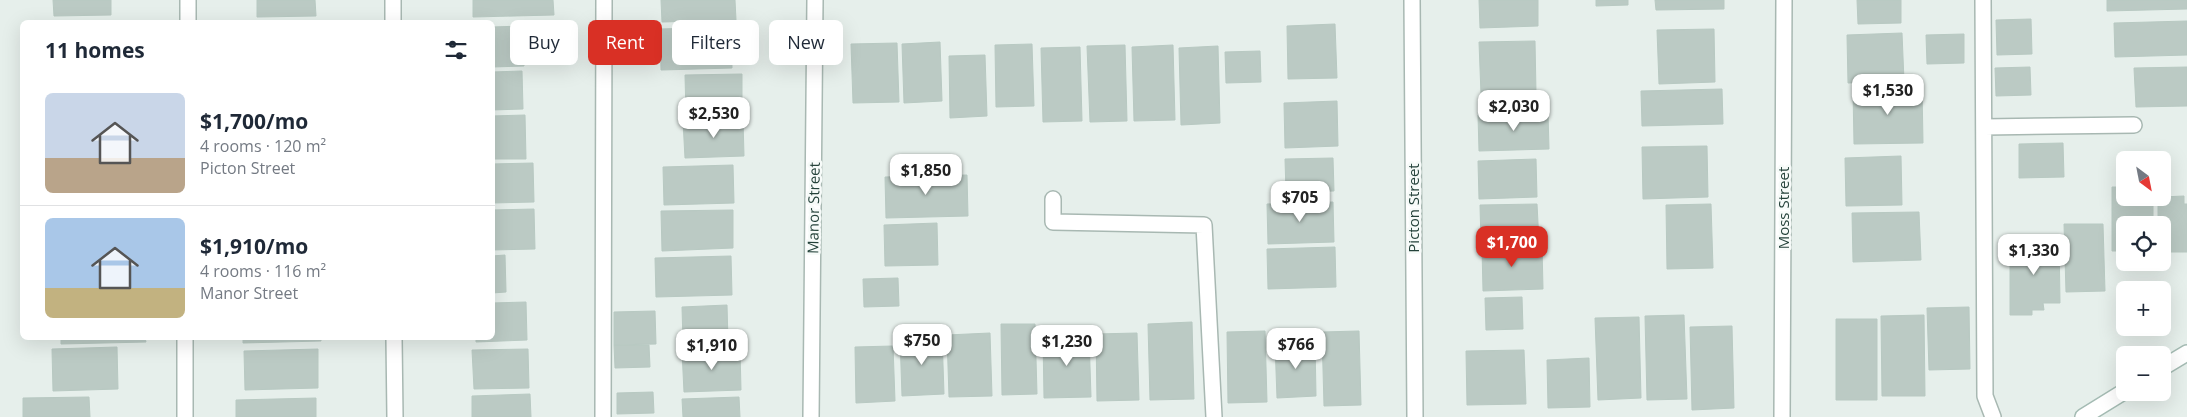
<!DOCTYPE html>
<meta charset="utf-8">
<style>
:root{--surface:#fff;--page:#f6f6f7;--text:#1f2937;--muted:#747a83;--line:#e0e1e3;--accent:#d93025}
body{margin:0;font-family:"Open Sans",sans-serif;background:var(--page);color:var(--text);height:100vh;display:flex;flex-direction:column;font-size:19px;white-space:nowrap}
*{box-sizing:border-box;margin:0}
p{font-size:16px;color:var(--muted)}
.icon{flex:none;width:28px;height:28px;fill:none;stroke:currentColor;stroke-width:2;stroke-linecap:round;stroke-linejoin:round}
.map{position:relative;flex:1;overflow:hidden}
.details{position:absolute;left:20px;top:20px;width:475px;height:320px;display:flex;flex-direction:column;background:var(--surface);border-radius:8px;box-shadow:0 5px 20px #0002}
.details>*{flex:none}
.hud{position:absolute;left:510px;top:20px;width:475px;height:45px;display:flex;gap:10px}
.needle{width:32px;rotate:148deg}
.controls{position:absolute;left:2116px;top:151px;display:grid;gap:10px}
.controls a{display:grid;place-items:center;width:55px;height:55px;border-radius:8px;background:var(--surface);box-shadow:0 5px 20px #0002;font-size:25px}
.price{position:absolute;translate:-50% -42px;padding:0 11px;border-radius:10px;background:#fff;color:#222;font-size:16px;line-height:32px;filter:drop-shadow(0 1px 2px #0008)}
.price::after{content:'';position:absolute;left:50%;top:30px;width:15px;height:11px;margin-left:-8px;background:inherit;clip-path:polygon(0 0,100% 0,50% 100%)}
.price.active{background:var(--accent);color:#fff}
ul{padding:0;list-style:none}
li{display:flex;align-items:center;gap:15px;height:125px;padding:0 25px}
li+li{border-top:1px solid var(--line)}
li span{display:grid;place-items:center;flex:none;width:140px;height:100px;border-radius:8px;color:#555}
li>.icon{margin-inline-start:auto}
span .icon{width:60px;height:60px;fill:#fffc;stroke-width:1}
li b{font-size:21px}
h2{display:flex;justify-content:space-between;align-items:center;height:60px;padding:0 25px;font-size:21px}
.pill{padding:0 18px;border-radius:8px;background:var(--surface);box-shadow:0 5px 20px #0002;font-size:18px;line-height:45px}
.pill.active{background:var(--accent);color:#fff}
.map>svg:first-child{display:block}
.building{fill:#bbcac4;stroke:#b8c9c2}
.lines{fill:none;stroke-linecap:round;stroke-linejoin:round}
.lane-casing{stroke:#a8b8b2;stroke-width:18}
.street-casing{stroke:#a8b8b2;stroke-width:18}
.secondary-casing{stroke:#a4bbb3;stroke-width:18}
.lane{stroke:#fff;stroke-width:15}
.street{stroke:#fff;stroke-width:15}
.secondary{stroke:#fff;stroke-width:15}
.labels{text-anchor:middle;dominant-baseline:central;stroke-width:5;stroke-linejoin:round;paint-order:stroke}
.street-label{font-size:15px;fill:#24423a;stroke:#f7fbf9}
</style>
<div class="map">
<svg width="2187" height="417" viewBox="0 0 2187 417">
<rect width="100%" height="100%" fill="#e6efeb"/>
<!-- building -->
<path class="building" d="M53,0H111V15L54,16Z
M257,0H315L316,16L257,17Z
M473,0H553L554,15L473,17Z
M661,0H735L736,20L662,22Z
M1479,0H1538V26L1480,28Z
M1596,0H1628V5L1596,6Z
M1655,0H1724V9L1656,10Z
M1857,0H1901V23L1858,24Z
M2107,0H2187V9L2107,11Z
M2031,19L2032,54L1997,55L1996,20Z
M2187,21V55L2115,57L2114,23Z
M1335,24L1337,78L1288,79L1287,26Z
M523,26L524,66L492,67V27Z
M731,27L732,68L661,70L660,29Z
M1714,29L1715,82L1659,84L1657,30Z
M1902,33L1904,81L1848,83L1847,35Z
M1964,34V63L1927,64L1926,35Z
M1535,41L1536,93L1481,94L1479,42Z
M940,42L942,101L904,103L902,44Z
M897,43L899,102L853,103L851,44Z
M1032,44L1034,106L996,107L995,45Z
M1125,45L1127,121L1090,122L1087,46Z
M1173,45L1175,120L1134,121L1132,47Z
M1218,46L1220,123L1181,125L1179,48Z
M1080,47L1082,121L1043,122L1041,48Z
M1260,51L1261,82L1226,83L1225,52Z
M985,55L987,116L950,118L949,56Z
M2030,67L2031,95L1996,96L1995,68Z
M2187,67V106L2136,107L2134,68Z
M522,71L523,109L492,110V72Z
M742,74V112L686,114L685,75Z
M1922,88L1923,143L1854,144L1853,90Z
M1722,89L1723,124L1642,126L1641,91Z
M1337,101L1338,146L1285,148L1284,103Z
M1548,113L1549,149L1479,151L1478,115Z
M525,115L526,159H492V116Z
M743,120L744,156L685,158L683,121Z
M2063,143L2064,177L2019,178V144Z
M1707,146L1708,197L1643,199L1642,147Z
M1901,156L1902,205L1846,206L1845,158Z
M1333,158L1334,191L1286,192L1285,159Z
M1536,159L1537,197L1479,199L1478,161Z
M533,163L534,202L492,203V164Z
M733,165L734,203L664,205L663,167Z
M967,175L968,216L886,218L885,177Z
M2112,187H2125V198H2153V225H2125V251H2112Z
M2184,196V204H2187V252H2162V225H2158V206L2162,205V197Z
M1333,202L1334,242L1268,244L1267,204Z
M1537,204L1539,242L1481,243L1480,205Z
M1711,204L1713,268L1667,269L1666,205Z
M534,209L535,249L492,250V210Z
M733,210V248L662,251L661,211Z
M1919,212L1921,260L1853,262L1852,213Z
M937,223L938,265L885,266L884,225Z
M2064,224H2103L2105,291L2066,292Z
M2039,237H2059L2060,303H2043L2044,310H2032V315H2010V244H2039Z
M1542,246L1543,289L1483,291L1482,248Z
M1335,247L1336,287L1268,289L1267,249Z
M505,255L506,292L492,293V256Z
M731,256L732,295L656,297L655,258Z
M898,278L899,306L864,307L863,279Z
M1522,297L1523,329L1486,330L1485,298Z
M526,302L527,340L476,342V338H492V303Z
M727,305L728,341L683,342L682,307Z
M1969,307L1970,369L1929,370L1927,308Z
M655,311L656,344L614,345V312Z
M1684,315L1687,399L1647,400L1645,316Z
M1924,315L1925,396H1882L1881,316Z
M1639,317L1641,398L1598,400L1595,318Z
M1836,319H1877V400H1836Z
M1192,322L1194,399L1150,400L1148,324Z
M1001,324H1035L1037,394L1002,395Z
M1732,326L1734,408L1692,410L1690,327Z
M1265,331L1267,402L1228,403L1227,332Z
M1359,331L1361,405L1324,406L1322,332Z
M990,333L992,396L949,397L947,335Z
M1137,333L1139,400L1097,401L1096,334Z
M942,335L944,394L902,396L900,337Z
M1089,336L1091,397L1044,398L1043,337Z
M61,338H145L146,342L61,344Z
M243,338H321V341L243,343Z
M1315,342L1316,396L1277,398L1275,343Z
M614,345H649L650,367L615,368Z
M893,346L895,401L856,403L855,347Z
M117,347L118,389L53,391L52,349Z
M318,349V388L245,390L244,351Z
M528,349L529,388L474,389L472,350Z
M740,350L741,390L684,392L682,351Z
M1524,350L1526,404L1467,405L1466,351Z
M1589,358L1590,407L1548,408L1547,360Z
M653,392L654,413L617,414V393Z
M530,394L531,417H472V396Z
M89,397L90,417H23V398Z
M739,397L740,417H683L682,399Z
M316,398V417H236V400Z"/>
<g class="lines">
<!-- lane casing -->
<g class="lane-casing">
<path id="lane" d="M1983,0L1985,396L1993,417
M188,22V0
M1985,127L2134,125
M1053,199V222L1204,225L1214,417
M185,417V338
M603,417L604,0"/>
</g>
<!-- street casing -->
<g class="street-casing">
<path id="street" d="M393,0V22
M1412,0L1415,417
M394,338L395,417
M811,417L815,0
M1782,417L1784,0"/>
</g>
<!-- secondary casing -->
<g class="secondary-casing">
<path id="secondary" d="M2162,368L2187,353
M2083,417L2125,391"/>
</g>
<!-- lane -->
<use href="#lane" class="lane"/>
<!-- street -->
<use href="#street" class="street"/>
<!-- secondary -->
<use href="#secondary" class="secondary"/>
</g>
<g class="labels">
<!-- street labels -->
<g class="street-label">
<text transform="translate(813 208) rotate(-89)">Manor Street</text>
<text transform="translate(1413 208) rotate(-90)">Picton Street</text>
<text transform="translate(1783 208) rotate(-90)">Moss Street</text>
</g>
</g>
</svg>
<div class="controls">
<a><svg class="needle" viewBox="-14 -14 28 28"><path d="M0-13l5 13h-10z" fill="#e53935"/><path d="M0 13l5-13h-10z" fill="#747a83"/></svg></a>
<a><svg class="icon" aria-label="locate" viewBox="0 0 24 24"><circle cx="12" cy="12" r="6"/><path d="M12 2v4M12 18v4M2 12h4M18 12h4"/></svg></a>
<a>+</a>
<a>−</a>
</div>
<b class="price" style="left:1888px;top:116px">$1,530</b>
<b class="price" style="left:1514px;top:132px">$2,030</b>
<b class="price" style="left:714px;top:139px">$2,530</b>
<b class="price" style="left:926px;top:196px">$1,850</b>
<b class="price" style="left:1300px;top:223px">$705</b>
<b class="price active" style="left:1512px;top:268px">$1,700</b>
<b class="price" style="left:2034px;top:276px">$1,330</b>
<b class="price" style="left:922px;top:366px">$750</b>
<b class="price" style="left:1067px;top:367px">$1,230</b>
<b class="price" style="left:1296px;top:370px">$766</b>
<b class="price" style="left:712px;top:371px">$1,910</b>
<div class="hud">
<a class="pill">Buy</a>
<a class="pill active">Rent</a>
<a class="pill">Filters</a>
<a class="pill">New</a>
</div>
<section class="details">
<h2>11 homes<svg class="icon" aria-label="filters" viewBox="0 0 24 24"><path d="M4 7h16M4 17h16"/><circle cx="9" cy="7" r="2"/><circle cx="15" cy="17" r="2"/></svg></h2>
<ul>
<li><span style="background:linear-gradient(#c9d6e8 65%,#b9a48a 0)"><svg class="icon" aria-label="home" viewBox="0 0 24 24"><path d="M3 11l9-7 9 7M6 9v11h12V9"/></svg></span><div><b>$1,700/mo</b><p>4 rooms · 120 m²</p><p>Picton Street</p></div></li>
<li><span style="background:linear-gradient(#a9c7e8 70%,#c2b280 0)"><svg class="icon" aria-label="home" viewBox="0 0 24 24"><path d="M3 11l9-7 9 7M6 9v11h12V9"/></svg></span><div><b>$1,910/mo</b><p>4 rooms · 116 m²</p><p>Manor Street</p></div></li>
</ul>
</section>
</div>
